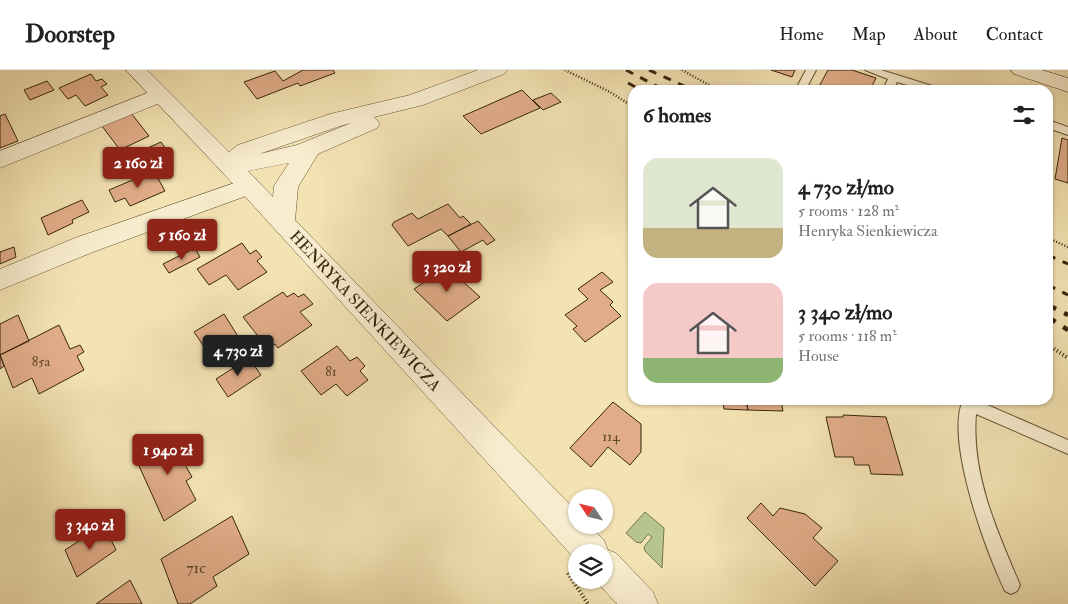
<!DOCTYPE html>
<meta charset="utf-8">
<style>
:root{--surface:#fff;--page:#f6f6f6;--text:#222;--muted:#767676;--line:#e0e0e0;--accent:#8f2418}
body{margin:0;font-family:"IM FELL Double Pica",serif;background:var(--page);color:var(--text);height:100vh;display:flex;flex-direction:column;font-size:19px;white-space:nowrap}
*{box-sizing:border-box;margin:0}
p{font-size:16px;color:var(--muted)}
.icon{flex:none;width:28px;height:28px;fill:none;stroke:currentColor;stroke-width:2;stroke-linecap:round;stroke-linejoin:round}
.map{position:relative;flex:1;overflow:hidden}
.details{position:absolute;left:628px;top:15px;width:425px;height:320px;display:flex;flex-direction:column;background:var(--surface);border-radius:15px;box-shadow:0 1px 4px #0004}
.details>*{flex:none}
.needle{width:32px;rotate:305deg}
.tools{position:absolute;left:568px;top:419px;display:grid;gap:10px}
.tools a{display:grid;place-items:center;width:45px;height:45px;border-radius:50%;background:var(--surface);box-shadow:0 1px 4px #0004;font-size:25px}
.price{position:absolute;translate:-50% -42px;padding:0 11px;border-radius:5px;background:var(--accent);color:#fff;font-size:16px;line-height:32px;filter:drop-shadow(0 1px 2px #0008)}
.price::after{content:'';position:absolute;left:50%;top:30px;width:15px;height:11px;margin-left:-8px;background:inherit;clip-path:polygon(0 0,100% 0,50% 100%)}
.price.on{background:#222;color:#fff}
ul{padding:0;list-style:none}
li{display:flex;align-items:center;gap:15px;height:125px;padding:0 15px}
li span{display:grid;place-items:center;flex:none;width:140px;height:100px;border-radius:15px;color:#555}
li>.icon{margin-inline-start:auto}
span .icon{width:60px;height:60px;fill:#fffc;stroke-width:1}
li b{font-size:21px}
h2{display:flex;justify-content:space-between;align-items:center;height:60px;padding:0 15px;font-size:21px}
header{display:flex;align-items:center;gap:30px;box-sizing:border-box;height:70px;padding:0 25px;background:var(--surface);border-bottom:1px solid var(--line)}
header strong{font-size:24px}
nav{display:flex;gap:28px;margin-inline-start:auto;font-size:18px}
.map>svg:first-child{display:block}
.green{fill:#b6c490;stroke:#76744e}
.building{fill:#e0ad88;stroke:#37250d}
.lines{fill:none;stroke-linecap:round;stroke-linejoin:round}
.service-casing{stroke:#665436;stroke-width:2}
.minor-casing{stroke:#665436;stroke-width:1}
.tertiary-casing{stroke:#665436;stroke-width:1}
.secondary-casing{stroke:#37250d;stroke-width:1}
.path-far1{stroke:#37250d;stroke-width:2.5;stroke-dasharray:1 2;stroke-linecap:butt}
.path{stroke:#37250d;stroke-width:4;stroke-dasharray:1 2.5;stroke-linecap:butt}
.service{fill:#f7eccd;fill-rule:evenodd}
.minor{fill:#f7eccd;fill-rule:evenodd}
.tertiary{fill:#f7eccd;fill-rule:evenodd}
.secondary{fill:#f7eccd;fill-rule:evenodd}
.rail-far1{stroke:#37250d;stroke-width:3;stroke-dasharray:8 8;stroke-linecap:butt}
.rail{stroke:#37250d;stroke-width:4.5;stroke-dasharray:9 9;stroke-linecap:butt}
.labels{text-anchor:middle;dominant-baseline:central;stroke-width:4;stroke-linejoin:round;paint-order:stroke}
.number-label{font-size:14px;fill:#61472c}
.street-label{font-size:16px;fill:#37250d;stroke:#f7eccd}
.near-number-label{font-size:16px;fill:#61472c}
</style>
<header>
<strong>Doorstep</strong>
<nav><a>Home</a><a>Map</a><a>About</a><a>Contact</a></nav>
</header>
<div class="map">
<svg width="1068" height="534" viewBox="0 0 1068 534">
<rect width="100%" height="100%" fill="#f3e2b2"/>
<filter id="stains"><feTurbulence type="fractalNoise" baseFrequency=".004" numOctaves="4"/><feColorMatrix values="0 0 0 0 .2 0 0 0 0 .09 0 0 0 0 .02 0 0 0 .5 -.17"/></filter>
<radialGradient id="worn" r=".72"><stop offset=".6" stop-color="#630" stop-opacity="0"/><stop offset="1" stop-color="#630" stop-opacity=".3"/></radialGradient>
<!-- green -->
<path class="green" d="M645,442L664,458L662,498L645,481L644,477L652,467L648,464L641,473L636,472L626,463Z"/>
<!-- building -->
<path class="building" d="M303,0H333L335,3L300,16L298,13L257,29L244,12L275,1L283,11Z
M771,0H795L792,7Z
M828,0H852L876,8L870,20H817Z
M91,4L96,11L102,9L107,14L101,17L108,25L85,36L76,25L68,29L59,18Z
M47,11L54,20L30,30L24,20Z
M522,20L540,38L481,64L463,46Z
M551,23L561,32L543,40L533,30Z
M131,43L149,66L120,80L102,56Z
M5,44L18,71L0,78V46Z
M1062,68L1068,70V113L1055,109Z
M161,72L168,82L139,98L138,96L123,103L117,92Z
M154,101L165,121L130,136L125,128L115,132L109,120Z
M82,130L89,142L72,150L73,153L48,165L41,148Z
M448,134L460,148L463,146L471,154L448,166L441,159L408,176L392,155L394,152L412,143L418,149Z
M478,151L495,170L487,175L483,170L461,182L448,166Z
M242,173L250,184L256,180L262,187L257,191L267,202L238,220L226,205L209,215L197,199Z
M14,177L16,187L0,194V182Z
M195,178L200,187L169,203L163,194Z
M458,196L465,203L459,208L480,227L447,251L414,219L447,197L451,201Z
M602,202L613,212L600,220L613,232L610,235L621,246L585,272L573,259L577,256L565,245L588,229L578,219Z
M283,222L287,227L294,223L298,227L304,224L313,234L300,242L312,255L278,278L275,274L268,279L243,247Z
M224,244L244,276L216,294L194,262Z
M18,245L29,271L0,285L4,296L0,299V254Z
M59,255L70,279L80,275L84,282L77,286L84,300L39,324L32,308L13,318L0,285Z
M337,276L350,291L357,287L365,296L360,301L368,310L347,326L336,314L321,325L301,301Z
M249,288L261,305L228,327L216,309Z
M723,330H746L748,340L724,339Z
M746,330H781L783,341L748,340Z
M613,332L641,354V382L630,395L608,377L591,397L570,378Z
M843,345L886,347L903,405L871,404L869,395H855L853,387H835L826,347H843Z
M165,368L173,382L193,369L200,380L183,391L192,407L186,411L196,430L164,451L135,387Z
M761,433L773,446L780,438L805,444L822,458L813,468L838,491L815,516L747,448Z
M232,446L249,484L213,507L217,516L190,534H178L161,489Z
M104,455L116,480L77,507L65,480Z
M130,510L142,534H96Z"/>
<g class="lines">
<!-- service casing -->
<g class="service-casing">
<path id="service" d="M806,0H816L807,17H799L798,15Z
M865,0H881L939,18L940,20H924L897,12L893,20H883L888,9Z
M1048,50L1068,57V65L1048,58Z
M963,330H976L1068,370V384L976,344C971,404 997,461 1020,515L1017,521L1011,524L1005,521C986,481 945,371 963,330Z"/>
</g>
<!-- minor casing -->
<g class="minor-casing">
<path id="minor" d="M160,18L167,20L170,25L167,30L0,98V81Z
M249,108L257,110L261,116L257,122L93,182L0,220V199L75,168Z"/>
</g>
<!-- tertiary casing -->
<g class="tertiary-casing">
<path id="tertiary" d="M126,0H147L229,82L238,75L330,44L410,25L478,0H507L504,4L423,35L374,47L380,53L377,58L318,84L298,117L295,150L576,441V455H589L604,470L608,480L616,483L653,522L658,534H617L595,510H604V482H576V490L241,122ZM351,53L297,75L259,84L343,55ZM289,93L274,116L273,127L248,101Z"/>
</g>
<!-- secondary casing -->
<g class="secondary-casing">
<path id="secondary" d="M1011,0H1042L1068,8V22L1014,4Z"/>
</g>
<!-- path-far1 -->
<path class="path-far1" d="M565,0L610,22L632,36
M682,0L718,20
M1048,168L1068,177"/>
<!-- path -->
<path class="path" d="M1048,275L1068,288
M568,503L588,534"/>
<!-- service -->
<use href="#service" class="service"/>
<!-- minor -->
<use href="#minor" class="minor"/>
<!-- tertiary -->
<use href="#tertiary" class="tertiary"/>
<!-- secondary -->
<use href="#secondary" class="secondary"/>
<!-- rail-far1 -->
<path class="rail-far1" d="M626,0L664,20
M649,0L693,20
M628,13L641,20
M1048,185L1068,194
M1048,215L1068,225"/>
<!-- rail -->
<path class="rail" d="M1048,235L1068,245
M1048,247L1068,260"/>
</g>
<g class="labels">
<!-- number labels -->
<g class="number-label">
<text x="41" y="291">85a</text>
<text x="331" y="301">81</text>
<text x="611" y="366">114</text>
</g>
<!-- street labels -->
<g class="street-label">
<text transform="translate(365 241) rotate(47)">HENRYKA SIENKIEWICZA</text>
</g>
<!-- near-number labels -->
<g class="near-number-label">
<text x="196" y="498">71c</text>
</g>
</g>
<rect width="100%" height="100%" filter="url(#stains)"/>
<rect width="100%" height="100%" fill="url(#worn)"/>
</svg>
<div class="tools">
<a><svg class="needle" viewBox="-14 -14 28 28"><path d="M0-13l5 13h-10z" fill="#e53935"/><path d="M0 13l5-13h-10z" fill="#767676"/></svg></a>
<a><svg class="icon" aria-label="layers" viewBox="0 0 24 24"><path d="M12 4l9 5-9 5-9-5zM3 14l9 5 9-5"/></svg></a>
</div>
<b class="price" style="left:138px;top:119px">2 160 zł</b>
<b class="price" style="left:182px;top:191px">5 160 zł</b>
<b class="price" style="left:447px;top:223px">3 320 zł</b>
<b class="price on" style="left:238px;top:307px">4 730 zł</b>
<b class="price" style="left:168px;top:406px">1 940 zł</b>
<b class="price" style="left:90px;top:481px">3 340 zł</b>
<section class="details">
<h2>6 homes<svg class="icon" aria-label="filters" viewBox="0 0 24 24"><path d="M4 7h16M4 17h16"/><circle cx="9" cy="7" r="2"/><circle cx="15" cy="17" r="2"/></svg></h2>
<ul>
<li><span style="background:linear-gradient(#dfe7d0 70%,#c2b280 0)"><svg class="icon" aria-label="home" viewBox="0 0 24 24"><path d="M3 11l9-7 9 7M6 9v11h12V9"/></svg></span><div><b>4 730 zł/mo</b><p>5 rooms · 128 m²</p><p>Henryka Sienkiewicza</p></div></li>
<li><span style="background:linear-gradient(#f6c9c9 75%,#8fb573 0)"><svg class="icon" aria-label="home" viewBox="0 0 24 24"><path d="M3 11l9-7 9 7M6 9v11h12V9"/></svg></span><div><b>3 340 zł/mo</b><p>5 rooms · 118 m²</p><p>House</p></div></li>
</ul>
</section>
</div>
